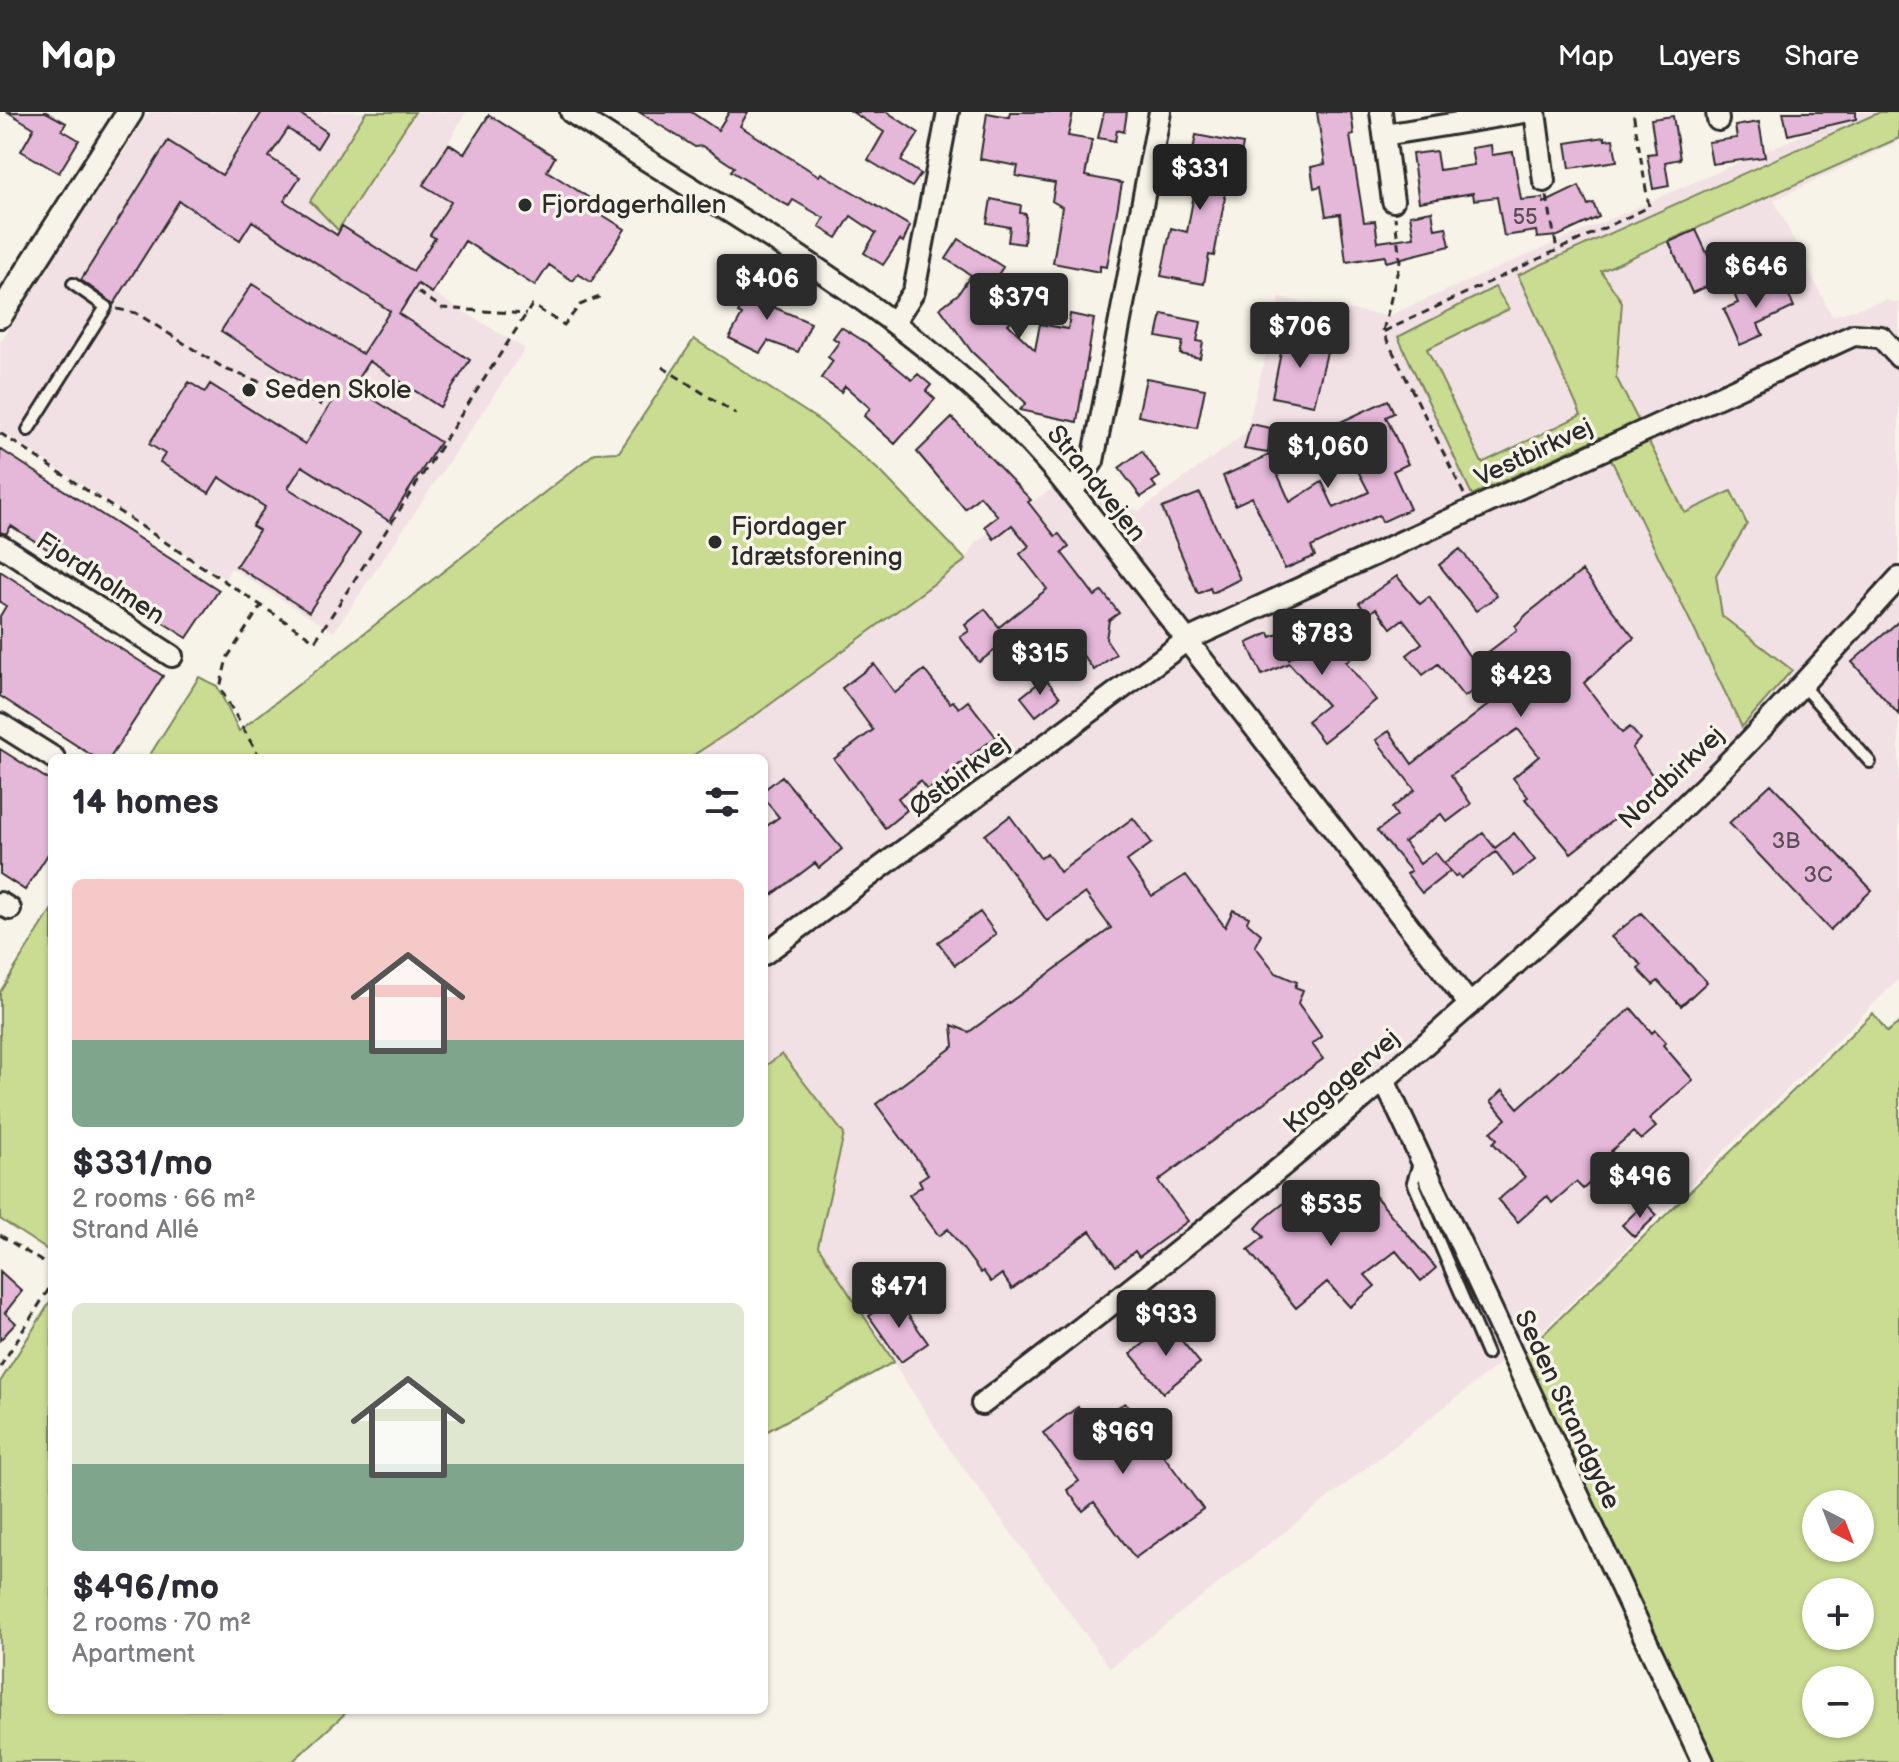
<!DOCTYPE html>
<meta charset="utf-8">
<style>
:root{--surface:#fff;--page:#f2f2f3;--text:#2b2b33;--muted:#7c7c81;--accent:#2b2b2b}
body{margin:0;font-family:"Balsamiq Sans",sans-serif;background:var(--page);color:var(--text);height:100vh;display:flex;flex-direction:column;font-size:30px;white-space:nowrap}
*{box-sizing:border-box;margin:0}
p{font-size:26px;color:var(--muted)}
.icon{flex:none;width:44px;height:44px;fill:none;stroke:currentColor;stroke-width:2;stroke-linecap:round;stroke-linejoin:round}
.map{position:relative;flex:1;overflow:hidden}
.sheet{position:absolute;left:48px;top:642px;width:720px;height:960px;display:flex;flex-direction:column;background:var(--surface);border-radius:12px;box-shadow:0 2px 6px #0004}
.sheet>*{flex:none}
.needle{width:52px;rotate:138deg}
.tools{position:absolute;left:1802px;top:1378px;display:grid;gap:16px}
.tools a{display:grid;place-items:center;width:72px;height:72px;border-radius:50%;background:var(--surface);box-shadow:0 2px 6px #0004;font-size:40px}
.price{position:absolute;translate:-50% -68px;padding:0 18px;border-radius:8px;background:var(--accent);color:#fff;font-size:26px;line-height:52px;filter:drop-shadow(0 2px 4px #0008)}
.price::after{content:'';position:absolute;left:50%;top:48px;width:24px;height:18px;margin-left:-12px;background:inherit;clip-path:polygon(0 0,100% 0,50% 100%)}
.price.active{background:#222;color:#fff}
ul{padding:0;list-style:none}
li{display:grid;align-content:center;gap:16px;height:424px;padding:0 24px}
li span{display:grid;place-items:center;height:248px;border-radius:12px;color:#555}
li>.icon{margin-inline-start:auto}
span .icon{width:144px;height:144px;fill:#fffc;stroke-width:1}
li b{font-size:34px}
h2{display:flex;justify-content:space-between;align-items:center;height:96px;padding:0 24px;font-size:34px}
header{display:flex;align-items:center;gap:48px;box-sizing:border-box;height:112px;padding:0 40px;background:var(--accent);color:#fff}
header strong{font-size:38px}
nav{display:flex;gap:44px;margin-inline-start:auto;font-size:28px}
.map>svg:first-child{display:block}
.built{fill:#f2e1e4}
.green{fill:#cadc91;stroke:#7a845e;stroke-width:2;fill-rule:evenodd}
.building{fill:#e5b7d9;stroke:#2b2b2b;stroke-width:2}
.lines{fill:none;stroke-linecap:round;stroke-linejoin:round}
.service-casing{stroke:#2b2b2b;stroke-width:16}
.minor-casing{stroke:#2b2b2b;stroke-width:26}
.tertiary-casing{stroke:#2b2b2b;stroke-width:30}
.path{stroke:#2b2b2b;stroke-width:3;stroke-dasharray:8 6;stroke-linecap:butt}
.service{stroke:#f7f3e8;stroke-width:10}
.minor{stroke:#f7f3e8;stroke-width:20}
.tertiary{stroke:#f7f3e8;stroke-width:24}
.poi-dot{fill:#2b2b2b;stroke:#f7f3e8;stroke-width:3}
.labels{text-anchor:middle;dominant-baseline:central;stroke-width:7;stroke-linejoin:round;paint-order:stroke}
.number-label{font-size:22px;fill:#5a4e56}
.poi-label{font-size:26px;fill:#2b2b2b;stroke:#f7f3e8;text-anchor:start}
.street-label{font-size:26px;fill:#2b2b2b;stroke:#f7f3e8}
</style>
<header>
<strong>Map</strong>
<nav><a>Map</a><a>Layers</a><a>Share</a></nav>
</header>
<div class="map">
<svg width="1899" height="1650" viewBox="0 0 1899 1650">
<rect width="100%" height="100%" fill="#f7f3e8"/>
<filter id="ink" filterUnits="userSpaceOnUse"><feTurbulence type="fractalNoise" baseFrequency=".0125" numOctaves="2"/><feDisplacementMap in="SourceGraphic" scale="16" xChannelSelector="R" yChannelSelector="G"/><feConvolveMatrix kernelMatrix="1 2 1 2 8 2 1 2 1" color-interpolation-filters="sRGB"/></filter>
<g filter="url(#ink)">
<!-- built -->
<path class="built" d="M149,0H466L424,73L451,90L430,122L435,126L409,166L525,237L334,520L231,456L225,467L0,319V231Z
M1855,0H1899V29L1774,88L1832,204L1886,188L1899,191V867L1542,1219L1110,1556L948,1335L818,1134L844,1022L782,942L764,955V646H689L757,602L965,448L976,430L1064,368L1139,399L1246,321L1280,186L1388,204Z"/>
<!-- green -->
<path class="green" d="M366,0H415L338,118L310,89Z
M1880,0H1899V26L1601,159L1622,190L1616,265L1685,401L1731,379L1747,412L1716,463L1722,504L1792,558L1742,615L1600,325L1472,383L1398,225L1495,175L1509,197L1427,237L1482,351L1581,303L1518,163Z
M694,227L820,309L881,360L966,448L757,602L689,646H148L199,565L217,574L239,619L595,341L619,340Z
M52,797V1141L0,1107V880Z
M1873,901L1887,920L1899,911V1650H1716L1520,1245ZM1816,1392H1860V1436H1816ZM1816,1480H1860V1524H1816ZM1816,1568H1860V1612H1816Z
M782,942L844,1022L818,1134L894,1250L764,1321V955Z
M52,1187V1598H349L292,1650H0V1270Z"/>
<!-- building -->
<path class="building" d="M8,0H46L66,11L62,18L79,28L59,61L21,39L34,16Z
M262,0H297L327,20L317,36L288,17L269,45L300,65L284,89L337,123L342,114L413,159L435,126L430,123L451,90L423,73L449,32L464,42L489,3L555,45L547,59L605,96L601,102L625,117L591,170L578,162L573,169L549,153L535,174L465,129L432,181L418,172L399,202L470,248L440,295L369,249L353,274L440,330L389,409L302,354L288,376L360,422L309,500L236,454L259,418L252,414L265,395L219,365L209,381L160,350L165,342L149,332L189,270L205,280L210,272L305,332L332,290L221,219L252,172L362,242L390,199L252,109L240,128L179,89L114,192L81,168L168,29L222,63Z
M639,0H691L718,18L729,0H748L740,14L819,64L821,61L910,114L903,130L900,128L883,153L864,141L876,121L851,104L837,126L819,115L824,106L793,88L789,94L781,90L731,59L734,55L702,34L695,35Z
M852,0H887L919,21L901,49L921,62L912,75L868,48L884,20Z
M1010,0H1073L1068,24L1092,28L1085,64L1122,71L1107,155L1100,154V160L1053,151L1062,95L1052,89L1055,71L1016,64L1018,54L980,47L987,1L1009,5Z
M1104,0H1127L1124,20L1117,18L1115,29L1098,26Z
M1317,0H1351L1354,23L1350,24L1364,110L1375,109L1378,130L1414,125L1410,103L1432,99L1435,117L1446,115L1450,134L1386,150L1385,144L1346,150L1340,102L1326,104L1321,74L1314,76L1311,55L1325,52Z
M1783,0H1856V7L1788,23Z
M1673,4L1680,47L1665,50L1669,74L1653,77L1647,42L1656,41L1651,7Z
M1759,10L1765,45L1712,52L1708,30L1737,26L1735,14Z
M1196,23L1243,32L1240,48L1222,45L1215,78L1226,80L1214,144L1209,143L1204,172L1161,164L1171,116L1187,120L1195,77L1186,75Z
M1605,25V28L1613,27L1617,49L1570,56L1566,31Z
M1491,33L1492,43L1513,40L1521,88L1543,86L1544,91L1579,74L1588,93L1593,91L1599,105L1558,124L1537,126L1536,119L1504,124L1497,85L1474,88L1473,81L1419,90L1412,42L1436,39L1439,58L1474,53L1471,36Z
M991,87L1021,93L1020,101L1026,102L1024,132L1008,130L1010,115L987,111Z
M1696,118L1720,169L1692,181L1669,130Z
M959,127L1003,155L990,175L1019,193L1006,207L1012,208L1008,212L1035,238L1040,212L1068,217L1070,202L1094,207L1077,310L1020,298L1026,291L972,240L940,196L958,182L971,163L946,147Z
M1783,170L1794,195L1758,212L1763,223L1740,233L1724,197L1738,191L1733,179L1750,171L1756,183Z
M749,171L754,174L756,171L778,183L771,194L811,211L798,240L768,229L760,241L729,226L742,203L738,201L745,190L740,187Z
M1162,202L1201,210L1197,229L1203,230L1200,246L1180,242L1183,230L1157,225Z
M841,215L867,231L912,268L918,262L931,273L926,279L935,287L895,332L864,304L870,296L845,274L841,280L821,266L833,249L828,245L839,230L833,226Z
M1284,225L1313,231L1314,225L1330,228L1314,293L1272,285Z
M1146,266L1205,277L1197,316L1138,304Z
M1388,288L1394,301L1386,305L1408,352L1393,359L1410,397L1382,410L1379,403L1311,435L1315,444L1285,457L1252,385L1235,393L1223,364L1269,343L1290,390L1322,370L1334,396L1369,380L1334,313Z
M952,306L1031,388L1028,390L1055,424L1059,422L1069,435L1062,441L1095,484L1102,479L1119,501L1109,508L1106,527L1116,542L1094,558L1075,533L1048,550L1039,538L1023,551L1006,530L979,550L960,525L969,519L965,513L985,497L999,515L1047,477L1020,442L1029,434L1012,413L994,427L985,414L998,404L980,384L965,397L917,340Z
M1251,312L1270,316L1268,341L1244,337Z
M0,337L219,478L187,526L11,414L6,422L0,420Z
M1142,339L1160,365L1152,370L1156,375L1141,385L1119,356Z
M1200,381L1240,467L1212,481L1210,476L1198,482L1162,396Z
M1460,437L1497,484L1476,499L1439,453Z
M0,459L163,564L110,646H96L0,584V504L6,494L0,490Z
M1582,459L1634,526L1584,571L1622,621L1630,615L1640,627L1632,636L1659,672L1571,741L1525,687L1528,685L1513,666L1539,644L1518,617L1451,663L1471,692L1447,710L1441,702L1404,730L1420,752L1435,740L1450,759L1422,781L1407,762L1411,759L1377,719L1397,704L1392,696L1415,678L1376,628L1389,619L1412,652L1497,586L1486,570L1464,585L1438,552L1423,563L1407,543L1422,531L1403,507L1391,516L1376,496L1368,503L1359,491L1397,464L1420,492L1429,485L1474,551L1517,518L1515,514L1527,502Z
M1899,509V603L1852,550Z
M1355,516L1368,533L1346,550L1376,588L1323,630L1307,609L1327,593L1289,551L1262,563L1247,531L1269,521L1271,525L1278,522L1289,547L1315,527L1325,539Z
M874,552L895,581L924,558L950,591L953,589L959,596L968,589L996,625L956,655L946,664L949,668L936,678L933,674L927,678L920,669L898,686L907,698L885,716L834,647L873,618L842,576Z
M1045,566L1060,585L1036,604L1021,585Z
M0,637L52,670V736L25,778L0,762Z
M782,664L842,737L819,756L815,751L764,789V716L779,705L764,687V678Z
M1771,672L1872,778L1830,818L1729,711Z
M1010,704L1041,746L1047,741L1060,760L1133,706L1152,731L1127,749L1152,784L1186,763L1225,815L1233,798L1249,805L1247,810L1261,822L1255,834L1276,861L1297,870L1295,875L1303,878L1298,891L1322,925L1312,932L1323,947L1158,1069L1188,1109L1139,1145L1135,1139L1116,1154L1090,1119L1012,1177L1002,1162L991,1170L983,1159L981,1161L948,1117L939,1124L909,1083L922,1074L919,1068L928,1062L876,992L954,934L952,913L969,920L1111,816L1085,781L1047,809L985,723Z
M1483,721L1495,736L1514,721L1535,748L1514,764L1496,740L1461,766L1458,762L1455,765L1444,751Z
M980,800L996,822L955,853L938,830Z
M1641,801L1707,870L1681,894L1658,869L1653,873L1638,857L1642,853L1611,825Z
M1631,896L1652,921L1655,918L1666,930L1663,933L1693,968L1649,1007L1656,1015L1641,1028L1633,1020L1611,1039L1622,1051L1598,1072L1594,1067L1583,1077L1576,1070L1552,1091L1547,1084L1518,1110L1498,1088L1525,1065L1493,1031L1497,1027L1491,1020L1506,1007L1491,989L1503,978L1518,996Z
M1308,1072L1344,1118L1368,1098L1370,1078L1436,1156L1421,1169L1396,1139L1365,1163L1375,1174L1350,1195L1327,1170L1296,1196L1248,1138L1264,1125L1256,1116L1263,1108Z
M1645,1091L1657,1103L1634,1125L1622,1113Z
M0,1159L22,1179L5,1201L16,1211L0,1228Z
M896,1186L928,1231L901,1250L869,1204Z
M1168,1212L1200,1251L1163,1281L1131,1242Z
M1125,1291L1203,1397L1135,1446L1094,1390L1083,1399L1067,1378L1079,1369L1043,1321L1078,1295L1090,1311Z"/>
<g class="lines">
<!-- service casing -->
<g class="service-casing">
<path id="service" d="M28,318L106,195L73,172
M1801,572L1870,650
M1420,1048L1413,1070L1487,1242"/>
</g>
<!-- minor casing -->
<g class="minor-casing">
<path id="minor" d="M571,0C745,113 942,216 1072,380L1470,893
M1381,0L1393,89
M1535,0L1544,69
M1717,0L1718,8
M1384,23L1525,0
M894,210L914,179L948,0
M1072,380L1093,349L1160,0
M0,433L172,544
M0,612L54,646
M0,791L10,797
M764,842L1187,528L1854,223L1881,225L1899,245
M1384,968L1703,1650
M982,1292C1235,1101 1477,896 1704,675C1772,608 1835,536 1899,466"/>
</g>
<!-- tertiary casing -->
<g class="tertiary-casing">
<path id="tertiary" d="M0,203L130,0"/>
</g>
<!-- path -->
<path class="path" d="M1547,84L1557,138
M418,180L442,196L526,202
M117,197L136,201L225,257L322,293
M1383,219L1400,149L1395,105
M662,255L736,302
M0,321L315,529L532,193L564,213L580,193L604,183
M1464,382L1383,220L1649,95L1633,0
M260,646L220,576L227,546L261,494
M0,1123L52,1156
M0,1255L52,1172"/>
<!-- service -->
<use href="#service" class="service"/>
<!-- minor -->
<use href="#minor" class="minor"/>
<!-- tertiary -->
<use href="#tertiary" class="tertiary"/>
</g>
</g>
<!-- markers -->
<g class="poi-dot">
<circle cx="525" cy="93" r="8"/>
<circle cx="249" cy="278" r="8"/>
<circle cx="715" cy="430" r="8"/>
</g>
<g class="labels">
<!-- number labels -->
<g class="number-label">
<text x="1525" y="105">55</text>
<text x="1786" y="729">3B</text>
<text x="1818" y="763">3C</text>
</g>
<!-- poi labels -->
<g class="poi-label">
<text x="541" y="93">Fjordagerhallen</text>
<text x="265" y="278">Seden Skole</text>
<text x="731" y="415">Fjordager<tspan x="731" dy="30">Idrætsforening</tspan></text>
</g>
<!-- street labels -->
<g class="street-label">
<text transform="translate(1534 341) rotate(-25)">Vestbirkvej</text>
<text transform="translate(1096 372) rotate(51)">Strandvejen</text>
<text transform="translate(100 467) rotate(33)">Fjordholmen</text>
<text transform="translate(960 664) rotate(-37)">Østbirkvej</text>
<text transform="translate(1672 666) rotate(-44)">Nordbirkvej</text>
<text transform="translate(1342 970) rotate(-41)">Krogagervej</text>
<text transform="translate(1567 1298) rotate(65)">Seden Strandgyde</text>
</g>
</g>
</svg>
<div class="tools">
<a><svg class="needle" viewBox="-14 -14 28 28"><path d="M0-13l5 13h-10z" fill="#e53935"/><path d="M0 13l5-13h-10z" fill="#7c7c81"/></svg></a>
<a>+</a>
<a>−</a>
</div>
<b class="price active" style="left:1200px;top:100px">$331</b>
<b class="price" style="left:1756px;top:198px">$646</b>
<b class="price" style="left:767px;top:210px">$406</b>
<b class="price" style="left:1019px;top:229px">$379</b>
<b class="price" style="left:1300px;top:258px">$706</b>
<b class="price" style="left:1328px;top:378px">$1,060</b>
<b class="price" style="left:1322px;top:565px">$783</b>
<b class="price" style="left:1040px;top:585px">$315</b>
<b class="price" style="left:1521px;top:607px">$423</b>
<b class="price" style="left:1640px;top:1108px">$496</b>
<b class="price" style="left:1331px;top:1136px">$535</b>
<b class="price" style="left:899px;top:1218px">$471</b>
<b class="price" style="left:1166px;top:1246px">$933</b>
<b class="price" style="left:1123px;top:1364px">$969</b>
<section class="sheet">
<h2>14 homes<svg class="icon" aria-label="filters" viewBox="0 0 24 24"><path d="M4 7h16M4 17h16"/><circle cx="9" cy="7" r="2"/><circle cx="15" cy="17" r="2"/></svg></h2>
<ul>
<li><span style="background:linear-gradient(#f6c9c9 65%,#7fa58c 0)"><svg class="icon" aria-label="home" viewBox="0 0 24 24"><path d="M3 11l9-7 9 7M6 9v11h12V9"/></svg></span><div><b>$331/mo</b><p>2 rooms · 66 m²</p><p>Strand Allé</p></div></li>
<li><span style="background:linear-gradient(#dfe7d0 65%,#7fa58c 0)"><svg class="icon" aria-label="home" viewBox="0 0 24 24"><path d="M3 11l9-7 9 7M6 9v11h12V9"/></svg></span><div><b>$496/mo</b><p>2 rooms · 70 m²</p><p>Apartment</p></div></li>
</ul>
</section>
</div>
